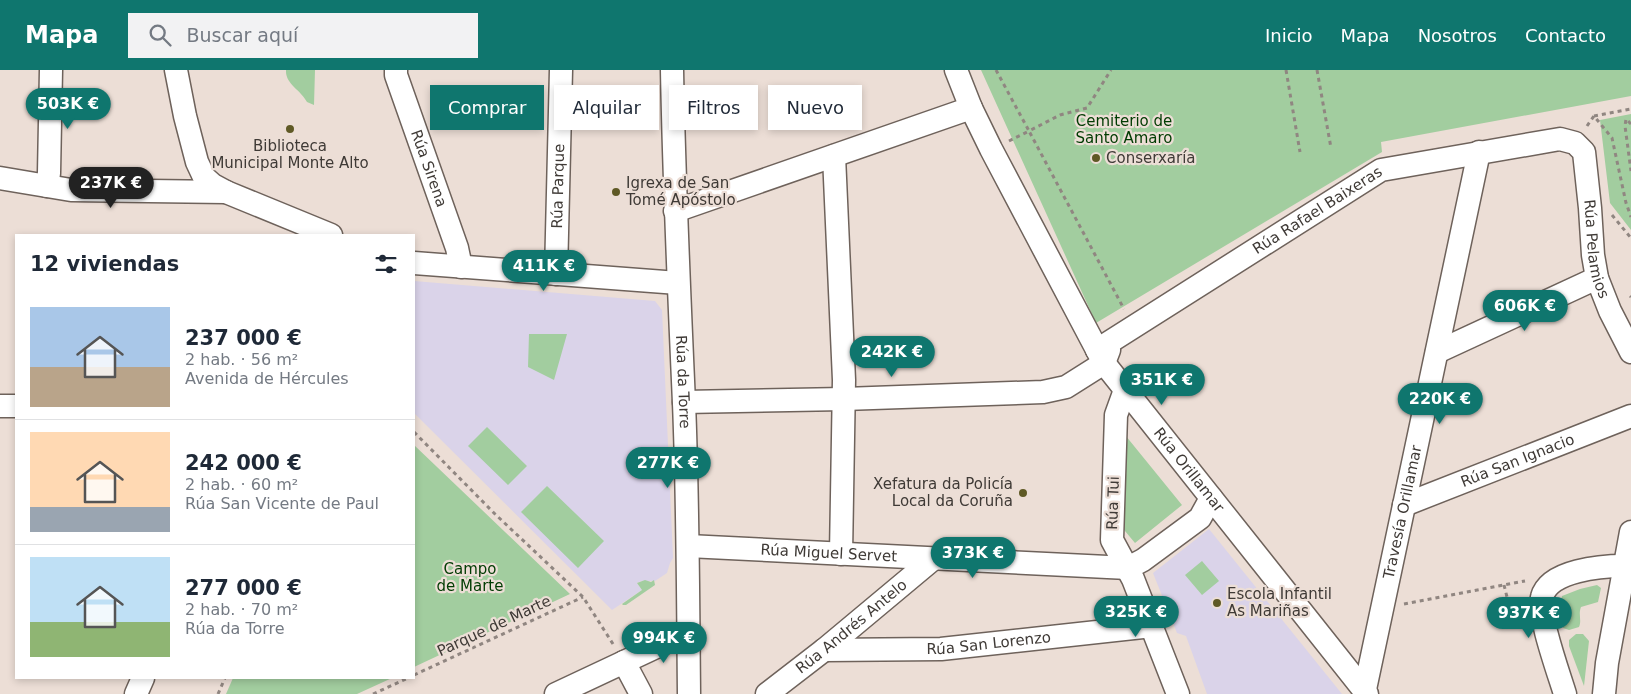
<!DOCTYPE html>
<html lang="es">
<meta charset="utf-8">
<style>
:root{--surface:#fff;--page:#f2f2f3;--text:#1f2937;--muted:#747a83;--line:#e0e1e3;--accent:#0f766e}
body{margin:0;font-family:"DejaVu Sans",sans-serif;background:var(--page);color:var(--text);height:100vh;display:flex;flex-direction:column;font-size:19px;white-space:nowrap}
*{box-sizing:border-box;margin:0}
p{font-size:16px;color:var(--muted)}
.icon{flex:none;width:28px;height:28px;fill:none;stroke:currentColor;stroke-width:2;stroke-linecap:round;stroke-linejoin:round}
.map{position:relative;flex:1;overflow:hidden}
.side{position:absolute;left:15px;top:164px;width:400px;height:445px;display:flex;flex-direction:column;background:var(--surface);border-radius:0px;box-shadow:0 2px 8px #0003}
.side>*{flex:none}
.guide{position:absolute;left:430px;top:15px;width:475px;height:45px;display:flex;gap:10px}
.price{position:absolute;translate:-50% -42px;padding:0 11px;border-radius:18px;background:var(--accent);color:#fff;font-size:16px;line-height:32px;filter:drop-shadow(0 1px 2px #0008)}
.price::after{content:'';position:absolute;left:50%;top:30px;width:15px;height:11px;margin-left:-8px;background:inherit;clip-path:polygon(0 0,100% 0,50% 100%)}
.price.current{background:#222;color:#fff}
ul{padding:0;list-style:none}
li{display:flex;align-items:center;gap:15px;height:125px;padding:0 15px}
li+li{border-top:1px solid var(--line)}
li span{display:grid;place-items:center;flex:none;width:140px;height:100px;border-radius:0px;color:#555}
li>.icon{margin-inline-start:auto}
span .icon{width:60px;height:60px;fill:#fffc;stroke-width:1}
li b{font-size:21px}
h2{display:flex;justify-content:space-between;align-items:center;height:60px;padding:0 15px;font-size:21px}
.pill{padding:0 18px;border-radius:0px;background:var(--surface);box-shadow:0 2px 8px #0003;font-size:18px;line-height:45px}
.pill.current{background:var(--accent);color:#fff}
header{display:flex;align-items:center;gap:30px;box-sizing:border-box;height:70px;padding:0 25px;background:var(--accent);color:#fff}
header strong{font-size:24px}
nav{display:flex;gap:28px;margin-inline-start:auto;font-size:18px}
.search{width:350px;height:45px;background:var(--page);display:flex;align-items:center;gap:12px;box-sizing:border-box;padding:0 18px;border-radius:0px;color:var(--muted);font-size:19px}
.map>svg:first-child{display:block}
.education{fill:#dad3e9}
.green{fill:#a2cd9f}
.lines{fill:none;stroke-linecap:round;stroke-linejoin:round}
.minor-casing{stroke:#6e625b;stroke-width:25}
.path{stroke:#908681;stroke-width:3;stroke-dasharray:4 4;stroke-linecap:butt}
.minor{stroke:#fff;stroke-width:22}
.poi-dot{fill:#5f5925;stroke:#ecded6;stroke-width:2}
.labels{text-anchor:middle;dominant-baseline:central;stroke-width:4.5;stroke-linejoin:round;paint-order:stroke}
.park-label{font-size:15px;fill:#003c02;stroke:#ecded6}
.poi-label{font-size:15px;fill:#3f3a36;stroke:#ecded6;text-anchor:start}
.street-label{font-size:15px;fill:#3f3a36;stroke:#ecded6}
</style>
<header>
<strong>Mapa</strong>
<div class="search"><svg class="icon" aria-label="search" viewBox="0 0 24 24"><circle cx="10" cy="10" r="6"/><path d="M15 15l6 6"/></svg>Buscar aquí</div>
<nav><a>Inicio</a><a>Mapa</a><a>Nosotros</a><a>Contacto</a></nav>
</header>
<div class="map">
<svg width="1631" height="624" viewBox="0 0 1631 624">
<rect width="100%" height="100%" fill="#ecded6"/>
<!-- education -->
<path class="education" d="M414,211L655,231L662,240L673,488L670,493L667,503L655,511H642L637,513L642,520L612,540L414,343Z
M1209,459L1342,624H1207L1186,566L1177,563L1153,503Z"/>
<!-- green -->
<path class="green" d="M286,0H315L314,35L307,32C301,20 285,14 286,0Z
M981,0H1631V26L1381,72L1382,82L1096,253Z
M1631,44V160L1610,133L1600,50Z
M529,264H567L554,310L528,297Z
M487,357L527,396L508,415L468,376Z
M1121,360L1182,435L1135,473L1120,455Z
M414,375L570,524L414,597Z
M547,416L604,471L578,498L521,442Z
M1202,491L1219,511L1202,525L1185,505Z
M645,510L651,512L654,510L655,515L626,535H623L622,534L642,520L637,513Z
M1597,515L1601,518L1598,532L1581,537C1578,545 1582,550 1579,557L1569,560L1563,558C1559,548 1559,537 1562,526L1580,519Z
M1576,564H1583L1589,571L1584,616L1569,576V570Z
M233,608H392L357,624H226Z"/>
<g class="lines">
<!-- minor casing -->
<g class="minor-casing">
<g id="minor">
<path d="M176,0L185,46L197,92L204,107L213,115L226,122"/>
<path id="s1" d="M396,0V5L457,178L461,197"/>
<path id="s2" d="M672,0C674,111 679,222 684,333C688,430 688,527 689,624"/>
<path id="s3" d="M956,0L971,38L991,79L1104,293L1367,624"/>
<path d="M834,86L844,310L841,484"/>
<path d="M0,108L71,120L226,122L331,165"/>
<path d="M47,116L49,103L51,0"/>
<path d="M675,141L971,38"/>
<path d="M414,193L678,213"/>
<path id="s4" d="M556,204L561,0"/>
<path id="s5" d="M1097,280L1381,100L1560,69L1575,73L1584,82L1590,138L1593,185L1597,208L1610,241L1631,282"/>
<path d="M1437,282L1597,208"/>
<path d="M1125,320L1116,345L1112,470L1133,509L1178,624"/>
<path d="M684,332L844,329L1043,322L1066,317L1104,293L1109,280"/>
<path d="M0,336H16"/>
<path id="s6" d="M1404,435L1631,346"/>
<path id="s7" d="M688,476L1128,498L1143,490L1200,448L1211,428"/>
<path id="s8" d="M824,580L941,579L1152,556"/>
<path d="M624,592L641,624"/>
<path d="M136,624L143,608"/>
<path d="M556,624L688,562"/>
<path id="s9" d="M767,624L824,580L933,489"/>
<path id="s10" d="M1364,624L1479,82"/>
<path d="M1565,624C1559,604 1537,544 1542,527C1549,500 1602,496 1624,496"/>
<path d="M1604,624L1607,593L1631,462"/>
</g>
</g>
<!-- path -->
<path class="path" d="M996,0L1029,61L1060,45L1087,38L1111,0
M1286,0L1300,82
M1317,0L1331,78
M1594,46L1631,39
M1631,54L1626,49L1625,56L1631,101
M1587,56L1594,46L1612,68L1626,133L1631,147
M1009,71L1029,61L1124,239
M1612,145L1631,168
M1630,226L1631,227
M414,362L495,444L583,527L613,574
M1504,515L1509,535L1520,537
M1404,534L1525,511
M414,605L583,527
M218,624L225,608
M373,624L408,608"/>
<!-- minor -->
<use href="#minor" class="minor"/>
</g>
<!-- markers -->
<g class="poi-dot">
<circle cx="290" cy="59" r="5"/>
<circle cx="1096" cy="88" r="5"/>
<circle cx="616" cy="122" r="5"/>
<circle cx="1023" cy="423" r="5"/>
<circle cx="1217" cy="533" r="5"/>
</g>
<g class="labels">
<!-- park labels -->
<g class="park-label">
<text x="1124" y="51">Cemiterio de<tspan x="1124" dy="17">Santo Amaro</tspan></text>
<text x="470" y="499">Campo<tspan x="470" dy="17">de Marte</tspan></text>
</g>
<!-- poi labels -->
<g class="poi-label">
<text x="290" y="76" text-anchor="middle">Biblioteca<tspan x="290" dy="17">Municipal Monte Alto</tspan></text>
<text x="1106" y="88">Conserxaría</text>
<text x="626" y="113">Igrexa de San<tspan x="626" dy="17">Tomé Apóstolo</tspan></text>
<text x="1013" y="414" text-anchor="end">Xefatura da Policía<tspan x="1013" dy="17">Local da Coruña</tspan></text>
<text x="1227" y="524">Escola Infantil<tspan x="1227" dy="17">As Mariñas</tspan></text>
</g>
<!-- street labels -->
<g class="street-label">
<text stroke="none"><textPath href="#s1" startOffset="104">Rúa Sirena</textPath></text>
<text stroke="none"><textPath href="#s4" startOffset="88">Rúa Parque</textPath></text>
<text stroke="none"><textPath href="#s5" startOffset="261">Rúa Rafael Baixeras</textPath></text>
<text stroke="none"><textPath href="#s5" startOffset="644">Rúa Pelamios</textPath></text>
<text stroke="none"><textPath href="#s2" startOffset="312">Rúa da Torre</textPath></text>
<text stroke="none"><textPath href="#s6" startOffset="122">Rúa San Ignacio</textPath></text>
<text stroke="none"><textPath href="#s3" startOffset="465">Rúa Orillamar</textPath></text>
<text transform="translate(1113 433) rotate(-88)">Rúa Tui</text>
<text stroke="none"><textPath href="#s10" startOffset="186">Travesía Orillamar</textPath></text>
<text stroke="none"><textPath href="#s7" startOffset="141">Rúa Miguel Servet</textPath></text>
<text transform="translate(494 556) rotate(-25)">Parque de Marte</text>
<text stroke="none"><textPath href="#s9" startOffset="108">Rúa Andrés Antelo</textPath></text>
<text stroke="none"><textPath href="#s8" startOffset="165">Rúa San Lorenzo</textPath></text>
</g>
</g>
</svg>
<b class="price" style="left:68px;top:60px">503K €</b>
<b class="price current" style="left:111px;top:139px">237K €</b>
<b class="price" style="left:544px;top:222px">411K €</b>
<b class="price" style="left:1525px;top:262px">606K €</b>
<b class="price" style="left:892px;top:308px">242K €</b>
<b class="price" style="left:1162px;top:336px">351K €</b>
<b class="price" style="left:1440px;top:355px">220K €</b>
<b class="price" style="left:668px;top:419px">277K €</b>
<b class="price" style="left:973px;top:509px">373K €</b>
<b class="price" style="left:1136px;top:568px">325K €</b>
<b class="price" style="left:1529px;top:569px">937K €</b>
<b class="price" style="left:664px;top:594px">994K €</b>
<div class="guide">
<a class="pill current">Comprar</a>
<a class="pill">Alquilar</a>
<a class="pill">Filtros</a>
<a class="pill">Nuevo</a>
</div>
<section class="side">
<h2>12 viviendas<svg class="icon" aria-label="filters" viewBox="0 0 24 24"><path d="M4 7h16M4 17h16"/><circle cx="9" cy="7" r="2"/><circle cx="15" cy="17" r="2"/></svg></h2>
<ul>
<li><span style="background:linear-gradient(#a9c7e8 60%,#b9a48a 0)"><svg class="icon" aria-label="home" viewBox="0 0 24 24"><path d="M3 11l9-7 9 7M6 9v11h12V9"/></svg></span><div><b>237 000 €</b><p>2 hab. · 56 m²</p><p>Avenida de Hércules</p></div></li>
<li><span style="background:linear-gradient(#ffd9b3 75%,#9aa5b1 0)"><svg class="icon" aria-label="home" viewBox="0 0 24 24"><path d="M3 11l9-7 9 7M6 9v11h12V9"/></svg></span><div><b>242 000 €</b><p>2 hab. · 60 m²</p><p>Rúa San Vicente de Paul</p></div></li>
<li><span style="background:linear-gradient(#bfe0f5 65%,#8fb573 0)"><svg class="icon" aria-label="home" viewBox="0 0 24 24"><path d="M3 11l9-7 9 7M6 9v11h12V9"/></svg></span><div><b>277 000 €</b><p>2 hab. · 70 m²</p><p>Rúa da Torre</p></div></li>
</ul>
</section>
</div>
